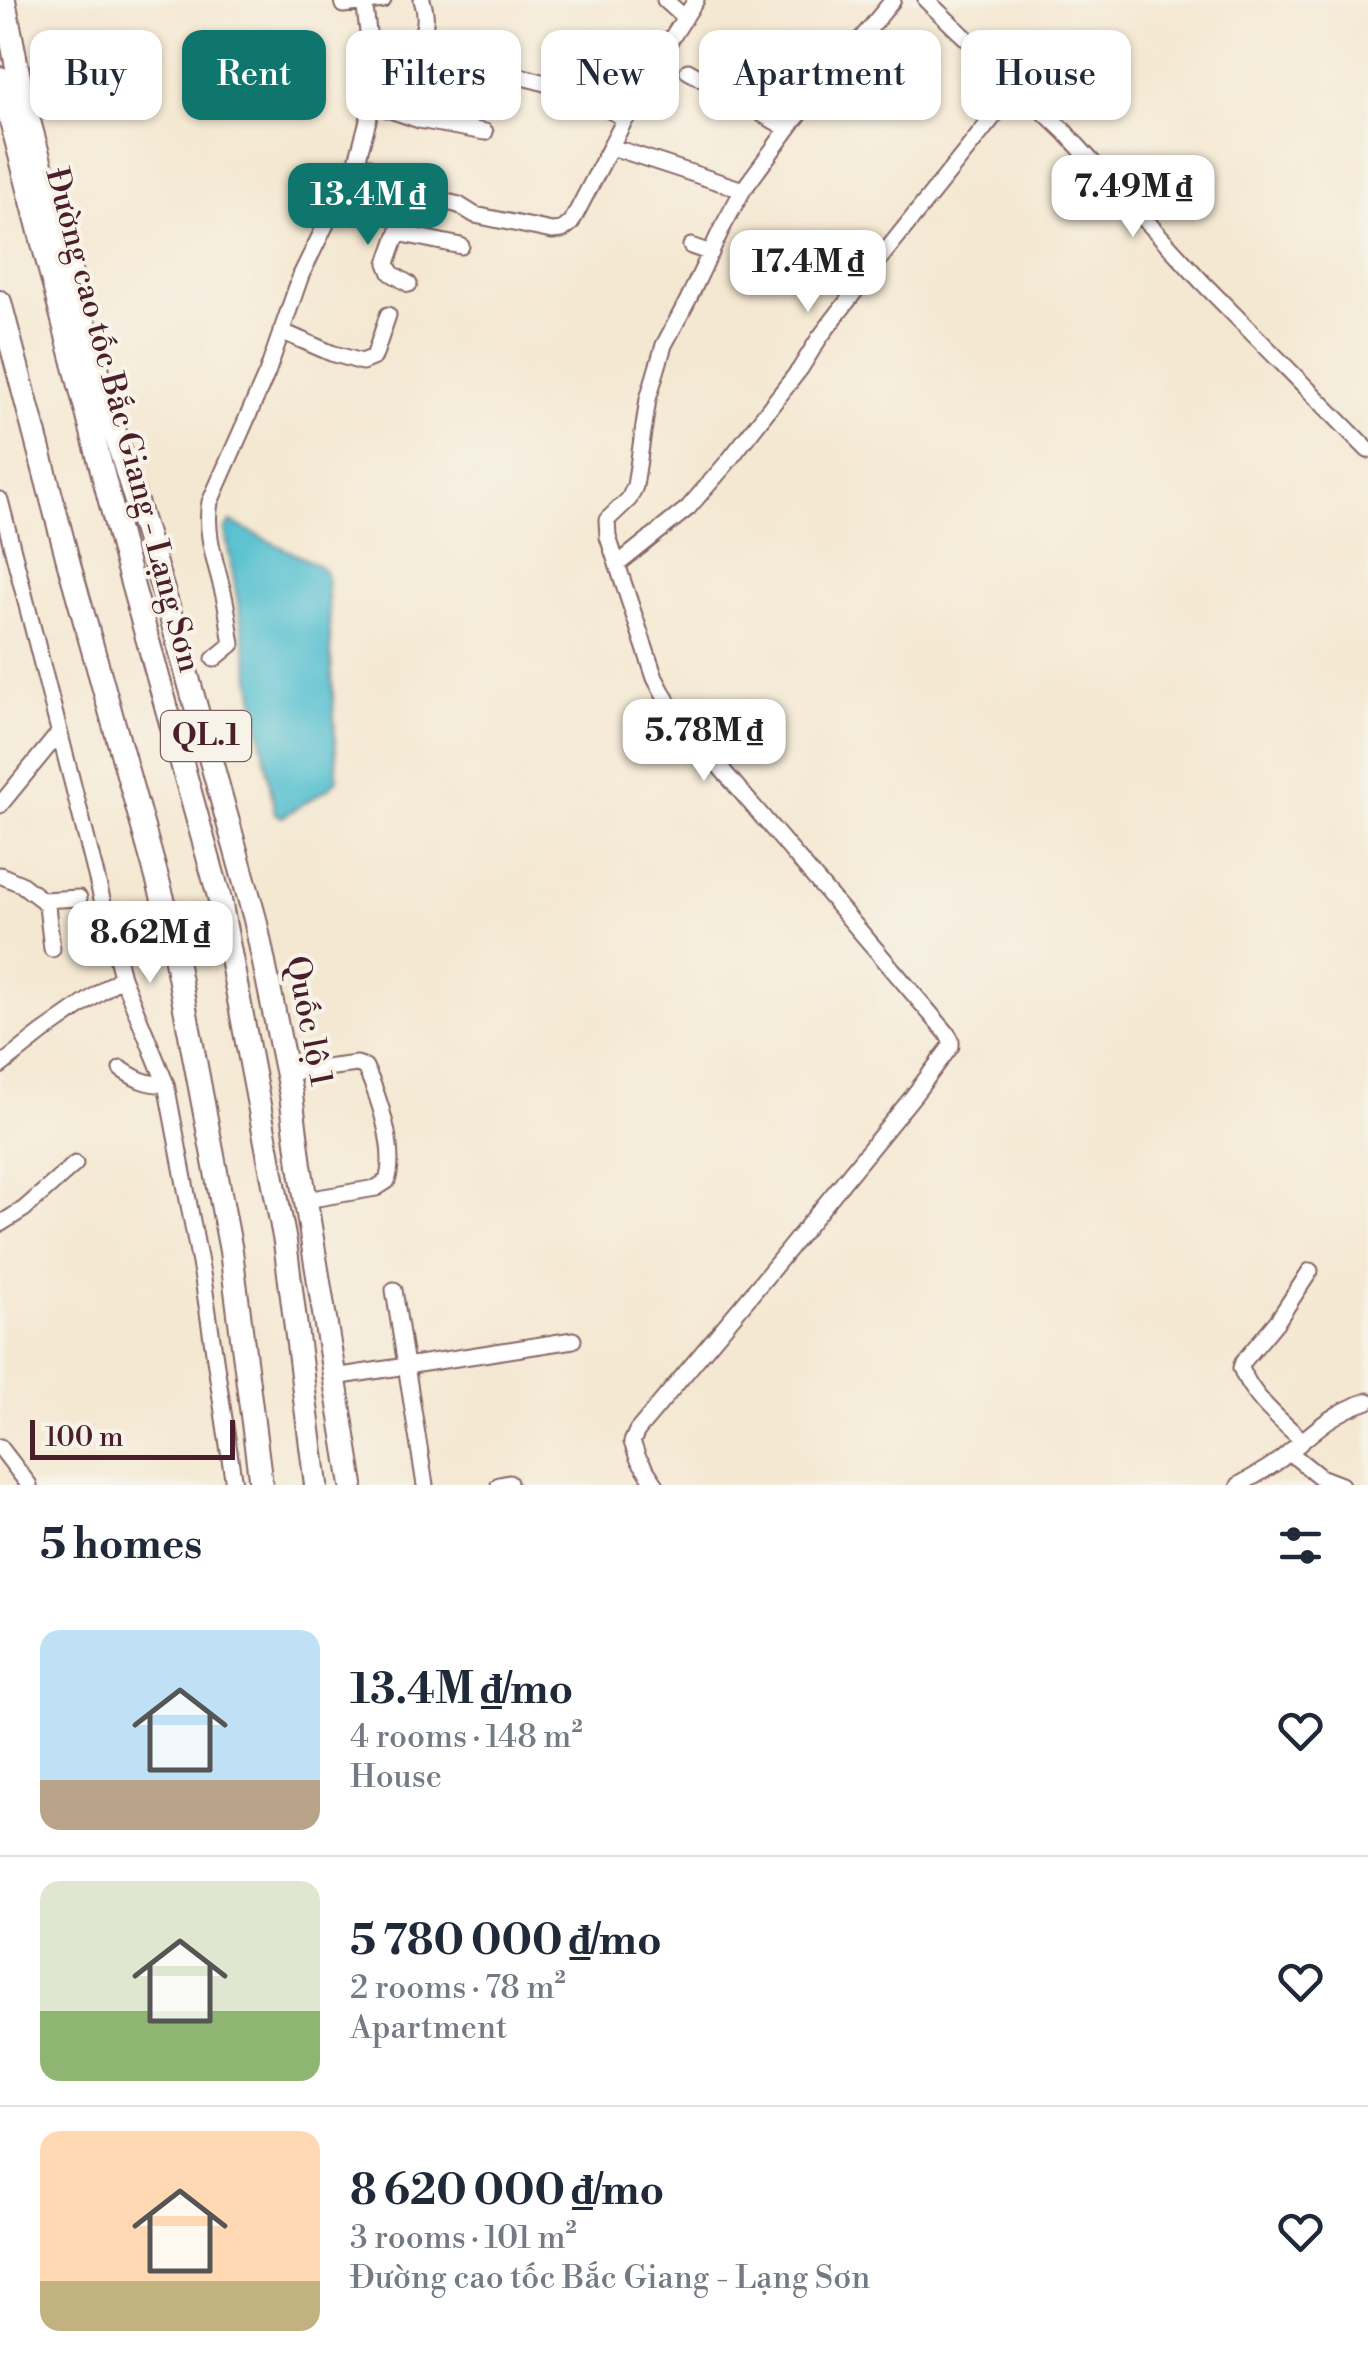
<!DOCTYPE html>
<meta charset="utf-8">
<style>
:root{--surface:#fff;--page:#f2f2f3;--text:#1f2937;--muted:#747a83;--line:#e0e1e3;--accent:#0f766e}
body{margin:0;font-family:"Libre Bodoni",serif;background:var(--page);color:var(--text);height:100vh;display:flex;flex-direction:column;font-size:38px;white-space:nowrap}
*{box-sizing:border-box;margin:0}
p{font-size:32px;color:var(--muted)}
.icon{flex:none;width:55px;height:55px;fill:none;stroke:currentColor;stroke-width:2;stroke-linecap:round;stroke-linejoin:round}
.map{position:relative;height:1485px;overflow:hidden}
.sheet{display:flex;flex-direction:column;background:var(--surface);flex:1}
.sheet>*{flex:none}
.banner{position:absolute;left:30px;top:30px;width:1310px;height:90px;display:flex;gap:20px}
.scale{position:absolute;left:30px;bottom:25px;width:205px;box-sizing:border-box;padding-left:10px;border:5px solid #4a1f2b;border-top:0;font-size:28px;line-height:35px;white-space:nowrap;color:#4a1f2b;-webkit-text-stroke:8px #f7f3e8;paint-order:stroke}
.price{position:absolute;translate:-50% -85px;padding:0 22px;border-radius:20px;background:#fff;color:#222;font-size:32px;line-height:65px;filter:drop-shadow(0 2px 5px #0008)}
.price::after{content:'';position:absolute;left:50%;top:60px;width:30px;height:22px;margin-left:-15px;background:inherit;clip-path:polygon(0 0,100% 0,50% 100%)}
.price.current{background:var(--accent);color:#fff}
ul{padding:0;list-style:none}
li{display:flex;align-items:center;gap:30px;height:250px;padding:0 40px}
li+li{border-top:2px solid var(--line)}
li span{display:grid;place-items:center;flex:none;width:280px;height:200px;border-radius:20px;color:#555}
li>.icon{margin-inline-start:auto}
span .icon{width:120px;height:120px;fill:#fffc;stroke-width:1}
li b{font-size:42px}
h2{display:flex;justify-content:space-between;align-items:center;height:120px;padding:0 40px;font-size:42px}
.tag{padding:0 35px;border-radius:20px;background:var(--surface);box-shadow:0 2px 8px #0004;font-size:35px;line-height:90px}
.tag.current{background:var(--accent);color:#fff}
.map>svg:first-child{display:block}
.water{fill:#55c0d0;stroke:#50707e;stroke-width:2.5}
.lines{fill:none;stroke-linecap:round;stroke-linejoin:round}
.minor-casing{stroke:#866565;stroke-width:19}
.highway-casing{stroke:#866565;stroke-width:26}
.minor{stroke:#fff;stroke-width:15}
.highway{stroke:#fff;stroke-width:22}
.labels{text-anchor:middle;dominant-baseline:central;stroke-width:8;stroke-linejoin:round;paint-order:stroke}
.shield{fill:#f7f3e8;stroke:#7e5f64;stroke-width:2.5}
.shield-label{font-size:30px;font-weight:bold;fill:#4a1f2b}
.street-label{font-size:32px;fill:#4a1f2b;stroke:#f7f3e8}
</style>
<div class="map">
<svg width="1368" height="1485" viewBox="0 0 1368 1485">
<rect width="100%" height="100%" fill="#f7f3e8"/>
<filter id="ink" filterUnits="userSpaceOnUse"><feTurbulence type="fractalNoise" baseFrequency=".01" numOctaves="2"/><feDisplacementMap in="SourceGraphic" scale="20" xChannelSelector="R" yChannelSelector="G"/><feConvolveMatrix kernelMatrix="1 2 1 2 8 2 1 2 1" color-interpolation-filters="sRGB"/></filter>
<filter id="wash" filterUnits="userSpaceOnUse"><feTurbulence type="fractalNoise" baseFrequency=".0048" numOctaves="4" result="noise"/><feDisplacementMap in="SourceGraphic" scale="40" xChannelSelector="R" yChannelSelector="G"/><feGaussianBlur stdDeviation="2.25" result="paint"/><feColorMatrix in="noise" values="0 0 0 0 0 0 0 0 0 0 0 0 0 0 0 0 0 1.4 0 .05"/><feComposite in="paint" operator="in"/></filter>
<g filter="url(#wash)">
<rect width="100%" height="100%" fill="#f4e8d2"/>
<!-- water -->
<path class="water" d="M231,522L321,567L327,576L337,779L329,788L282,817L275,813L225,530Z"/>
</g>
<g filter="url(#ink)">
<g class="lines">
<!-- minor casing -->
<g class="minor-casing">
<path id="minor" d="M342,0L343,5L383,0
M665,0L685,18
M926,0L1065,132L1202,282L1368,450
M423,34L430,59L436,64C459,69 484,69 507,74C550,81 588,98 626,119
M371,56C407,57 435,39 422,0
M688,71L788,129
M370,103L419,120L485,132
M612,147L743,190
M357,161L439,200L459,205L475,215L552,231L562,230L571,223L648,75L696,0
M398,233L461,246
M691,246L711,253
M409,284L391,273L387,263L414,187
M281,331L331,353L362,362L374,357L388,315
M0,500L122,977L166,1084L203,1279L234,1485
M618,564L688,508L726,464L800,369L820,337L882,256L1018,86
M214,659L232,644C229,628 228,612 224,596C217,566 204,533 210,502L267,373L301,275L357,161L370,113L371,56L364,0
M0,805L59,733
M0,875L21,884L42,900L79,898
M42,900L47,906L52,949
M0,1066L42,1033L122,977
M121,1069C136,1079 147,1085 166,1084
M286,1073L357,1064L365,1067C379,1096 397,1151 387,1181L376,1188L306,1200
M0,1224L24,1209L75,1164
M394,1290L425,1485
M335,1377L573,1340
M1302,1440C1280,1420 1251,1396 1241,1368L1243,1362L1278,1320L1310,1271
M0,1447L29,1485
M1289,1452L1320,1477L1341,1485
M499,1485L509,1483
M656,1485L638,1458L632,1442L637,1431L770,1272L914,1095L951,1046V1040L946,1032L673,712L655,678L608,537L607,520L629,499L635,486L648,399L664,345L688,300L722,228L743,190L793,122L893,0
M1239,1485C1253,1477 1268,1469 1281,1459C1312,1434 1328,1414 1368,1401"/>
</g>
<!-- highway casing -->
<g class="highway-casing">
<path id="highway" d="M4,0L24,103L115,433L169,610L255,919L291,1095L300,1165L352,1485
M0,78L123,551L220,900L285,1242L316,1485
M0,302L70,568L167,913L231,1251L261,1485"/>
</g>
<!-- minor -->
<use href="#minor" class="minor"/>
<!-- highway -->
<use href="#highway" class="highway"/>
</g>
</g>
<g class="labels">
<!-- shield labels -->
<rect class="shield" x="161" y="711" width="90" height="50" rx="8"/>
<g class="shield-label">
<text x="206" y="736">QL.1</text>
</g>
<!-- street labels -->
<g class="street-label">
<text transform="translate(123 420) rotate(75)">Đường cao tốc Bắc Giang - Lạng Sơn</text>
<text transform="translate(309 1021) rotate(79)">Quốc lộ 1</text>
</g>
</g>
</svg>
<div class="scale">100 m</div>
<b class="price" style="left:1133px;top:240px">7.49M ₫</b>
<b class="price current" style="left:368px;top:248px">13.4M ₫</b>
<b class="price" style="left:808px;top:315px">17.4M ₫</b>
<b class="price" style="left:704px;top:784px">5.78M ₫</b>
<b class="price" style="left:150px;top:986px">8.62M ₫</b>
<div class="banner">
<a class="tag">Buy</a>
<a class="tag current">Rent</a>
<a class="tag">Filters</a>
<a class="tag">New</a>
<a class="tag">Apartment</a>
<a class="tag">House</a>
</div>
</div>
<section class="sheet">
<h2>5 homes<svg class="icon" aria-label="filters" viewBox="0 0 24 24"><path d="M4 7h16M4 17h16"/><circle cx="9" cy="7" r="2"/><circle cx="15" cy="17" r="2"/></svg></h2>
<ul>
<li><span style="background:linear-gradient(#bfe0f5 75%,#b9a48a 0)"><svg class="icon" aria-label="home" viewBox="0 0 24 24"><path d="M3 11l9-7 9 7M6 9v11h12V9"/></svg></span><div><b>13.4M ₫/mo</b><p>4 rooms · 148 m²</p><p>House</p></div><svg class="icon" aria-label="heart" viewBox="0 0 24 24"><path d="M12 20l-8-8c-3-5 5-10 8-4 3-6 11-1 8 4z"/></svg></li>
<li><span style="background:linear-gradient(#dfe7d0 65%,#8fb573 0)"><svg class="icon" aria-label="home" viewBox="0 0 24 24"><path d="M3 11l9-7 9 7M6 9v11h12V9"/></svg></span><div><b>5 780 000 ₫/mo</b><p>2 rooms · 78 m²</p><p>Apartment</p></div><svg class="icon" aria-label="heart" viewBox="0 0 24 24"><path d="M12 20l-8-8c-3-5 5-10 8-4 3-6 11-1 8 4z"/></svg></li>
<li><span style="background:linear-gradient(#ffd9b3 75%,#c2b280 0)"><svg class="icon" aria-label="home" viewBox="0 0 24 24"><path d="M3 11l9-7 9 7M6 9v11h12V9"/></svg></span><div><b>8 620 000 ₫/mo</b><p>3 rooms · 101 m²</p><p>Đường cao tốc Bắc Giang - Lạng Sơn</p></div><svg class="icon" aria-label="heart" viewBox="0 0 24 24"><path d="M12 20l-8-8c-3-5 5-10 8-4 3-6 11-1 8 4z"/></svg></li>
</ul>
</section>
